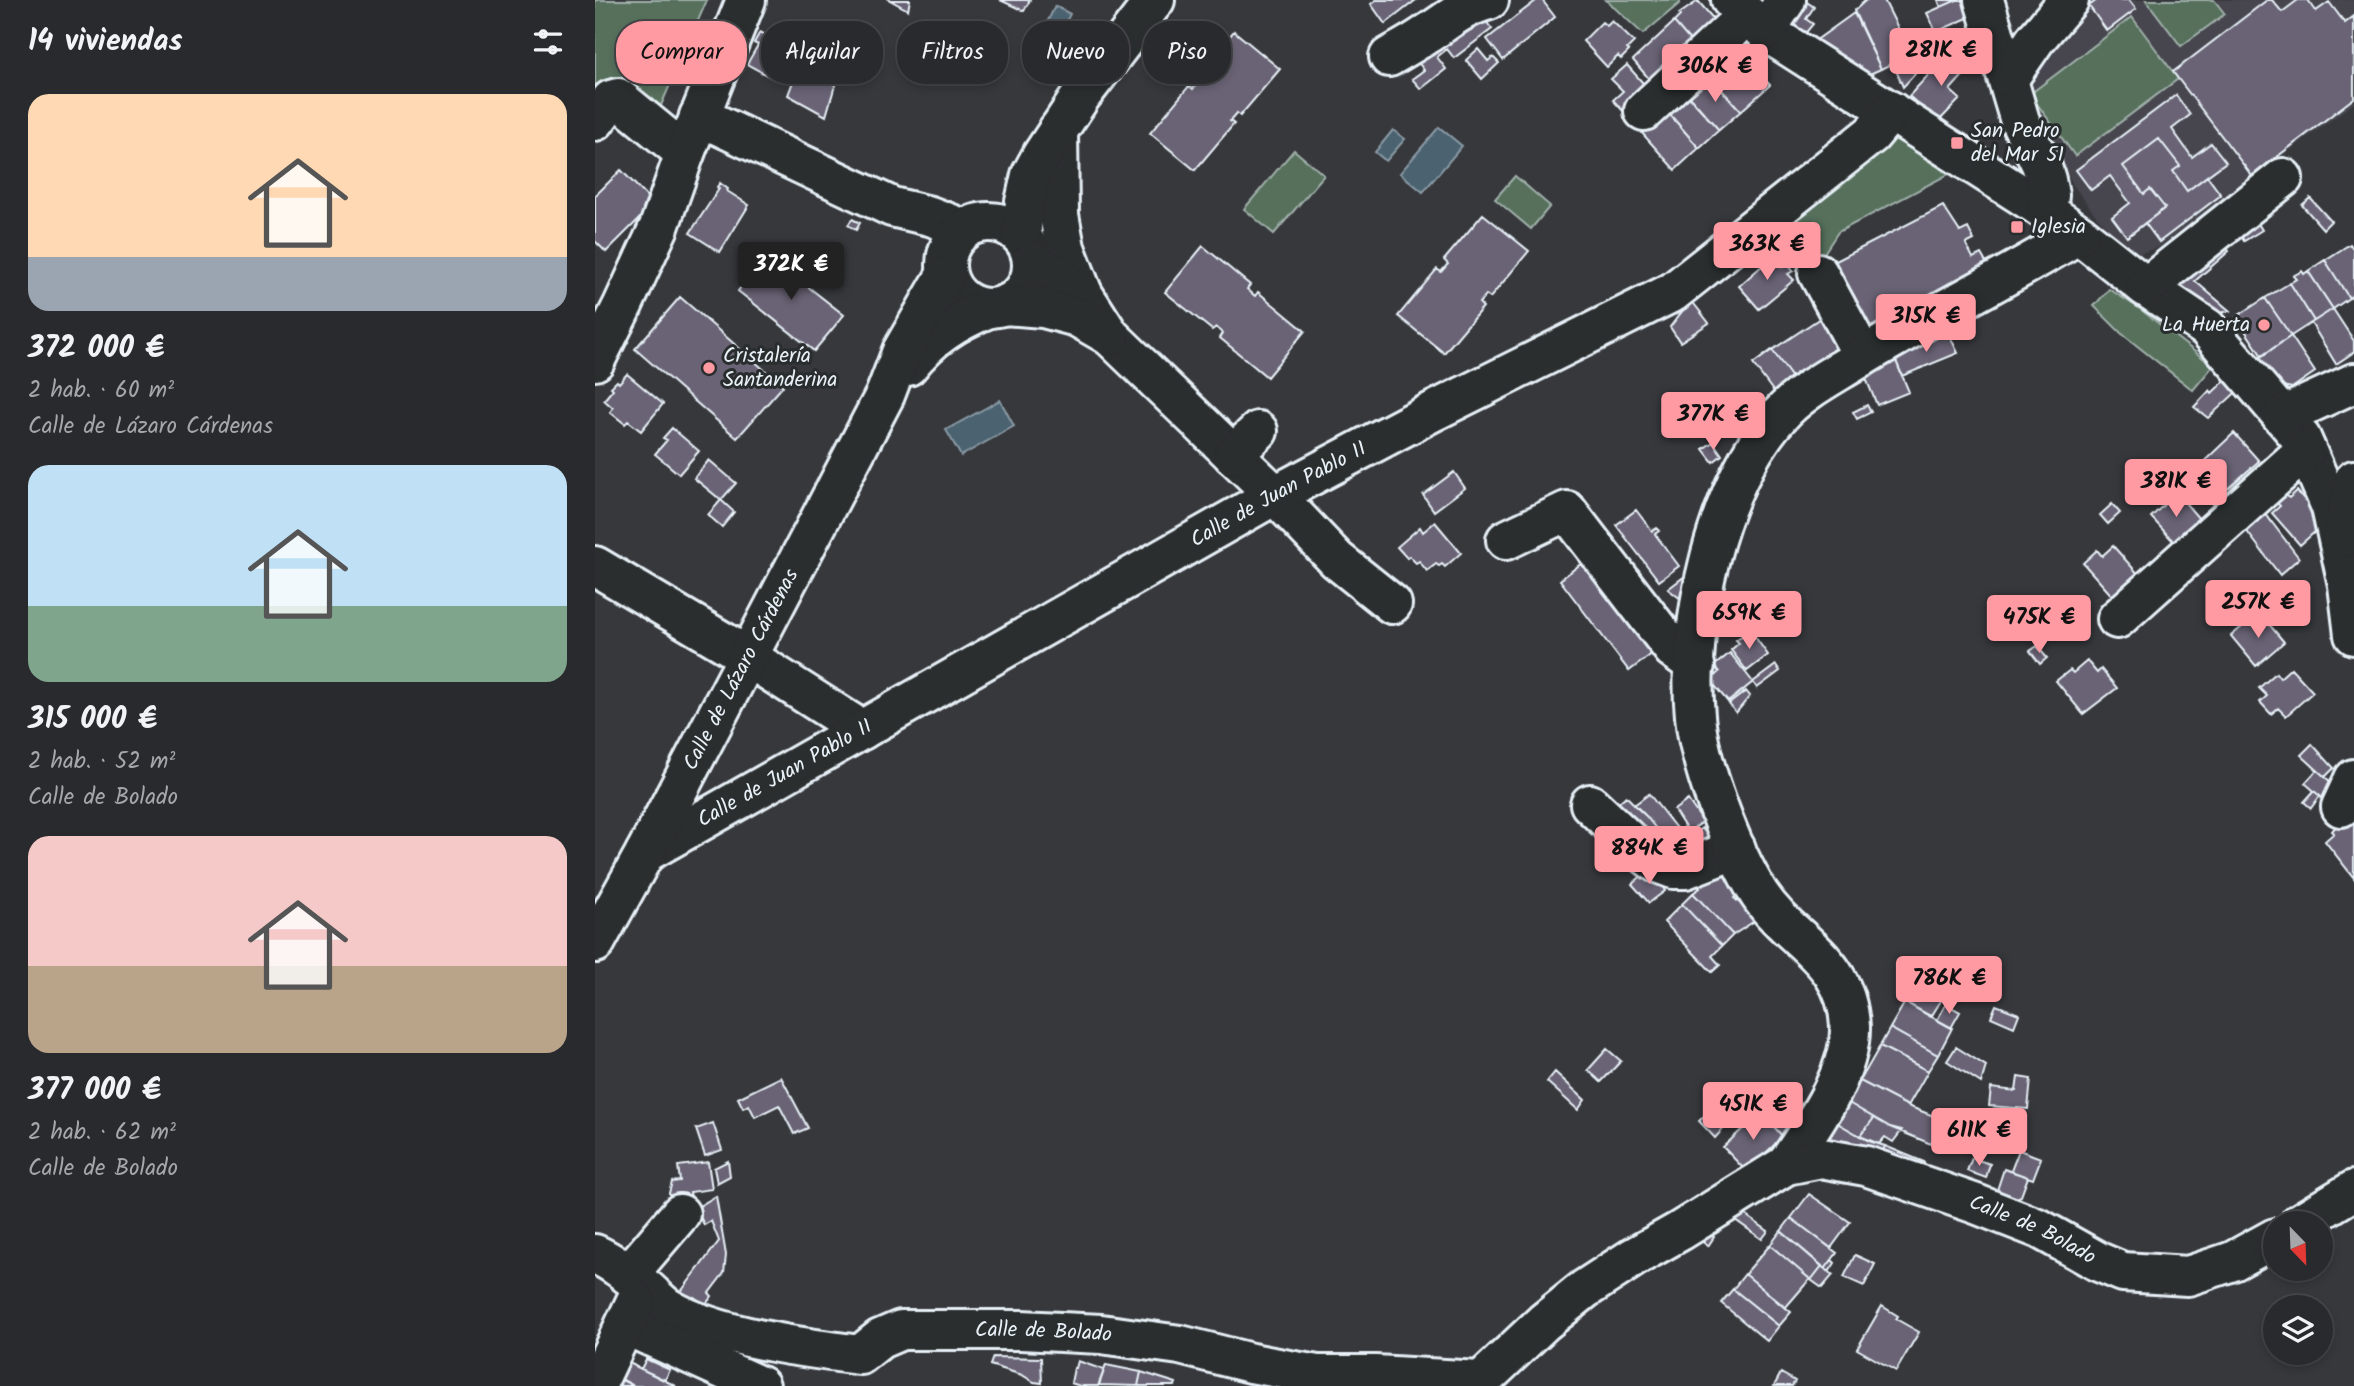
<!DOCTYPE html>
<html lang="es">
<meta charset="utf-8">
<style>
:root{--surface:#292a2d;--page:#313235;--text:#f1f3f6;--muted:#a5a7aa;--line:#454649;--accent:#ff9aa2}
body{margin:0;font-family:Kalam,sans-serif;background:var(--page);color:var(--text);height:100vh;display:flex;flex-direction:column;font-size:26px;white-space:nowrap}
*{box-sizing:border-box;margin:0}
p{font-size:23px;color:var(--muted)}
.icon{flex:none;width:38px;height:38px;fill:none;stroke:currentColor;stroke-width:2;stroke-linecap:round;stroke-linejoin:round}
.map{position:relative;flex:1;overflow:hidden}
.drawer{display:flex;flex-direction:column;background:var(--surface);width:595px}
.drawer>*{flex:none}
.hud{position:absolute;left:21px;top:21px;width:665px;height:63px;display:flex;gap:14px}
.needle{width:46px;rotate:157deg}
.fabs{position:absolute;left:1668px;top:1211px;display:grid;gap:14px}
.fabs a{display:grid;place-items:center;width:70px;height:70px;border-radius:50%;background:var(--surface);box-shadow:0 4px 10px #0003,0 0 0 2px var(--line);font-size:35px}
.price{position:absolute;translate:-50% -60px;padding:0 16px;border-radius:7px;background:var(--accent);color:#111;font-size:23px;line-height:46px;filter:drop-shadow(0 2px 4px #0008)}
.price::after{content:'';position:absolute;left:50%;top:42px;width:21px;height:16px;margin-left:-10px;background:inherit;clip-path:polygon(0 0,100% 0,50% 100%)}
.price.on{background:#222;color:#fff}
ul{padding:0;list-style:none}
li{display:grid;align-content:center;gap:14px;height:371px;padding:0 28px}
li span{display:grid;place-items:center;height:217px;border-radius:21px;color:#555}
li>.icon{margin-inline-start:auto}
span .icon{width:126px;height:126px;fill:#fffc;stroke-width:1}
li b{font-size:30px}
h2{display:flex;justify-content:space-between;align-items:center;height:84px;padding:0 28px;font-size:30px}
.tag{padding:0 24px;border-radius:28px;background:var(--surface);box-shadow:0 4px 10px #0003,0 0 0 2px var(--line);font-size:24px;line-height:63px}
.tag.on{background:var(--accent);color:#111}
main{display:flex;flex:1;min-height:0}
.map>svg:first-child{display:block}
.built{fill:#46454d}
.green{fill:#576f5c;stroke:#a0b0aa;stroke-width:2}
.water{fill:#4b626f;stroke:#8a9ba6;stroke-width:2}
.building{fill:#696374;stroke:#e8f1f8;stroke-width:2}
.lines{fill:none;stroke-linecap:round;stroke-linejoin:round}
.minor-casing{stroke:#e8f1f8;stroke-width:44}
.minor{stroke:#2a2d2e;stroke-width:38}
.poi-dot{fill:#ff9aa2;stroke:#2a2d2e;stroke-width:2.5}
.labels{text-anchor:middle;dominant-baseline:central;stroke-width:6;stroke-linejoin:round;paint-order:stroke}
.poi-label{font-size:21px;fill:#e8f1f8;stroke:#2a2d2e;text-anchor:start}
.street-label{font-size:21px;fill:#e8f1f8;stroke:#2a2d2e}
</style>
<main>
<section class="drawer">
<h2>14 viviendas<svg class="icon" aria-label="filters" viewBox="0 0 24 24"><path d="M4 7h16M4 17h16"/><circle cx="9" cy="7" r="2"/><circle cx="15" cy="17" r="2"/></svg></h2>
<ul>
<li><span style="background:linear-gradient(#ffd9b3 75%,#9aa5b1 0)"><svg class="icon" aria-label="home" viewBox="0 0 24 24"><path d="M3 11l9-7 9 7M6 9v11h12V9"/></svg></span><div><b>372 000 €</b><p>2 hab. · 60 m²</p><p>Calle de Lázaro Cárdenas</p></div></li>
<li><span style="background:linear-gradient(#bfe0f5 65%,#7fa58c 0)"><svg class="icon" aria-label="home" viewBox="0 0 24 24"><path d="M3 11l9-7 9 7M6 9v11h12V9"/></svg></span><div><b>315 000 €</b><p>2 hab. · 52 m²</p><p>Calle de Bolado</p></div></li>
<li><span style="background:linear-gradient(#f6c9c9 60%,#b9a48a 0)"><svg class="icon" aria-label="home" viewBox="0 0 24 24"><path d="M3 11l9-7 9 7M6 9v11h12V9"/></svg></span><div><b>377 000 €</b><p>2 hab. · 62 m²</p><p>Calle de Bolado</p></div></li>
</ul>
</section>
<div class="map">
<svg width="1759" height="1386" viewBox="0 0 1759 1386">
<rect width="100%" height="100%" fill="#37383c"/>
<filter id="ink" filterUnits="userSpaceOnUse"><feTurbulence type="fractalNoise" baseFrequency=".0143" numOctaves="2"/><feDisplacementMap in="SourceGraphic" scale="14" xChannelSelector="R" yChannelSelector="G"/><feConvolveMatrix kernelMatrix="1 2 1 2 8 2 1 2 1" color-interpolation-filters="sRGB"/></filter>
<g filter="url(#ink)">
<!-- built -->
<path class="built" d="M1495,0H1759V103L1564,247L1543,254L1525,241L1502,217L1478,185L1434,95V87L1438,70Z"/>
<!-- green -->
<path class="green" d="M0,0H112L64,110L0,97Z
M1011,0H1085V3L1048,34Z
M1551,0H1619L1630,14L1586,46Z
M1537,17L1583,79L1480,156L1435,94Z
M1299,138L1354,174L1243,232L1212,279L1179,234Z
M699,150L729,175L679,234L649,209Z
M920,176L955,206L936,229L900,199Z
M1514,289L1545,309L1618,366L1598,390L1526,333L1499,306Z"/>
<!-- water -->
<path class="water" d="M460,6L475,14L460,43H452L446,35Z
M844,127L867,146L828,192L805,173Z
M798,130L810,139L791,161L780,152Z
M405,400L419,426L366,456L351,430Z"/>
<!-- building -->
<path class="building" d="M295,0H315L313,10Z
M405,0H435L429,11Z
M781,0H821L790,24L776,4Z
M942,0H947L960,17L908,60L892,39Z
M1209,0L1219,7L1211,19L1218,24L1209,35L1191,22Z
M1271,0H1289L1316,54L1286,69L1259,11Z
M1343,0H1362L1346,7Z
M1362,0H1368L1375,17L1341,32L1332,13Z
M1502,0H1534L1541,9L1512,31L1494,6Z
M1672,0H1677L1687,12L1703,0H1713L1721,11L1734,2L1750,23L1759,16V98L1657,176L1578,72Z
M1103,1L1121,22L1097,43L1079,22L1085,16L1084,14Z
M881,9L897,29L859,58L852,49L842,57L851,69L826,89L817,79L829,70L818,56Z
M1259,13L1286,69L1270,76L1220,41Z
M1017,21L1039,42L1032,49L1034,51L1026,59L1023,56L1012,67L988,41L1007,22L1012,26Z
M1079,22L1097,43L1055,80L1038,60Z
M639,31L685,69L645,116L642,113L635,121L639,124L600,170L555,133L594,86L598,89L604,81L600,78Z
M165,32L196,49L179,79L152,64L163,45L159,43Z
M1133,41L1175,85L1146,111L1116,78L1126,70L1124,67Z
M883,49L893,61L898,57L904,63L887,79L871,60Z
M1359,52L1377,68L1374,72L1372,71L1355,90L1365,99L1343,122L1314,96L1336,72L1338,75Z
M208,55L243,75L231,116L193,95Z
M1312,56L1320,74L1308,87L1298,63Z
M1032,65L1055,91L1030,113L1018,100L1028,91L1016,79Z
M1116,79L1146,111L1124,130L1095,97Z
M1088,90L1124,130L1104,148L1069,108Z
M1581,95L1595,115L1577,129L1597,157L1616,143L1631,162L1612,176L1626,195L1564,242L1550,223L1532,237L1517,217L1535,203L1515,176L1496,190L1481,170Z
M1581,95L1595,115L1577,129L1597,157L1616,143L1631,162L1592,191L1578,171L1585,166L1564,139L1528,166L1549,194L1555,189L1570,208L1532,237L1517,217L1535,203L1515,176L1496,190L1481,170Z
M1072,111L1104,148L1080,170L1047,133Z
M1564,139L1585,166L1578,171L1592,191L1612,176L1626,195L1564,242L1550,223L1570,208L1555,189L1549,194L1528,166Z
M26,170L59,204L11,252L0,241V196Z
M125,183L133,189L132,191L154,205L125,252L95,233L124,189L122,187Z
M1715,198L1736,221L1728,229L1707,205Z
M1348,206L1365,232L1373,228L1379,240L1371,244L1378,258L1386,254L1393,266L1274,330L1239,262Z
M888,214L934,251L895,298L891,295L884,303L888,307L849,353L803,316L842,269L846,272L853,264L849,260Z
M1659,217L1667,230L1649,241L1640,226Z
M257,219L265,223L261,230L253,225Z
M1625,239L1634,251L1600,281L1635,311L1619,314L1581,284Z
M1755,244L1759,250V294L1754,298L1730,260Z
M608,246L655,285L652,289L660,296L663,292L710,331L672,377L625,338L628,333L621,327L617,330L570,292Z
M172,254L189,267L192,262L196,266L193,271L249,315L219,351L143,291Z
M1178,256L1187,267L1192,263L1198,271L1193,274L1199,280L1164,309L1144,286Z
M1730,260L1754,298L1738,309L1713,271Z
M1707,271L1709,274L1713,271L1738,309L1719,321L1695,283L1701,279L1698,276Z
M1695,283L1719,321L1696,336L1670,298Z
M85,297L188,386L142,438L40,349Z
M1670,298L1696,336L1667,356L1641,317Z
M1096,300L1114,323L1085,342L1075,327Z
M1738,309L1759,341V352L1741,364L1716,323Z
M1233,313L1256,351L1203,386L1177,350Z
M1347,333L1348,336L1354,334L1363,353L1307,376L1299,356Z
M1696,336L1720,372L1697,388L1687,386L1661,360Z
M1177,350L1203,386L1184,399L1158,364Z
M1299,356L1314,392L1282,405L1267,369Z
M32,374L68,404L46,431L33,421L30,424L15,412L18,408L9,400L18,389L16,387L22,381L24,383Z
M1637,374L1648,386L1613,418L1599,407L1615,390L1617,393Z
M1272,405L1276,412L1262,419L1258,412Z
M77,428L104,451L84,474L60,454L72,440L68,438Z
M1639,433L1664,461L1623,497L1599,471Z
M1118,442L1127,455L1118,462L1108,449Z
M114,460L141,483L126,500L99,478Z
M859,472L870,488L839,511L828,495Z
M1702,491L1730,523L1705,545L1677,513L1685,506L1682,503L1691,495L1694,498Z
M1586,498L1605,520L1580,543L1556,517L1575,499L1579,504Z
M126,500L139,512L127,527L113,515Z
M1517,504L1525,513L1513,524L1505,515Z
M1663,504L1704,558L1685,575L1644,521Z
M1041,510L1057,531L1062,528L1064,531L1060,534L1084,566L1064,581L1021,525Z
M840,522L866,553L850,567L847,564L844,566L841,564L832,571L824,561L821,563L814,556L812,558L802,547L825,527L828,532Z
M1518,546L1545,576L1520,599L1488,563L1502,550L1507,556Z
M996,556L1066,647L1034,671L965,580Z
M1090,576L1096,584L1091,603L1073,589Z
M1668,617L1689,642L1661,666L1636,636L1653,622L1657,626Z
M1155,630L1173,655L1152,671L1136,650L1144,643L1141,640Z
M1442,646L1452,658L1445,664L1435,651Z
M1135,653L1158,682L1133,702L1115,680L1124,672L1119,666Z
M1492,661L1502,673L1506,669L1522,688L1488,714L1461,681L1475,670L1478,673Z
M1181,665L1185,671L1162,688L1158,682Z
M1696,668L1718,692L1691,716L1683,708L1676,714L1665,702L1672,696L1664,688L1681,673L1685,678Z
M1151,691L1155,696L1141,713L1134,704Z
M1717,744L1739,768L1730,777L1706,755Z
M1722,770L1746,791L1735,805L1710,783Z
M1719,791L1725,796L1716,808L1709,802Z
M1054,794L1095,846L1090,851L1079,852L1051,816L1039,805Z
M1031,796L1051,816L1079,852L1012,813Z
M1093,800L1108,822L1093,832L1079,810Z
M1759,813V878L1730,841L1739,833L1737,831L1742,825L1744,827Z
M1107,828L1117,842L1107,849L1097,835Z
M1127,867L1150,887L1139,898L1149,907L1152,905L1161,920L1138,935L1098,893L1105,888L1102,885L1109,879L1112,882Z
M1056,868L1070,891L1054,903L1037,884Z
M1098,893L1138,935L1127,946L1087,904Z
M1087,904L1127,946L1117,956L1125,965L1117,972L1069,922Z
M1320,983L1347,999L1336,1017L1310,1002Z
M1310,1002L1357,1028L1343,1055L1295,1028Z
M1351,1004L1365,1012L1356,1028L1342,1020Z
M1401,1005L1424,1014L1419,1027L1396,1017Z
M1295,1028L1343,1055L1333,1071L1285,1046Z
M1285,1046L1333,1071L1313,1106L1265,1081Z
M1361,1047L1391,1066L1386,1083L1352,1061Z
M1012,1049L1026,1061L1006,1082L993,1070Z
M960,1072L990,1100L983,1110L952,1082Z
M186,1077L213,1128L199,1134L184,1105L160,1117L154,1105L148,1108L143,1098Z
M1423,1077L1436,1079L1433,1109L1394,1106L1396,1088L1421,1091Z
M1265,1081L1313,1106L1349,1120L1336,1144L1295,1127L1252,1102Z
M1139,1086L1154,1100L1120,1138L1104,1121Z
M1183,1097L1208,1118L1188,1137L1166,1112Z
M1252,1102L1279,1118L1265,1136L1239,1121Z
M1166,1112L1188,1137L1151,1171L1128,1147Z
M1279,1118L1295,1127L1307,1130L1298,1142L1290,1137L1284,1144L1265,1136Z
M1239,1121L1274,1141L1290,1146L1282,1166L1221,1144Z
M118,1123L127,1150L110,1156L101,1129Z
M1290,1146L1329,1162L1322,1174L1286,1156Z
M1424,1150L1446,1158L1438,1179L1416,1171Z
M1377,1158L1395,1164L1391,1178L1372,1171Z
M133,1161L135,1176L122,1183L119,1168Z
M113,1162L117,1189L95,1192L96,1197L76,1203L74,1193L77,1182L85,1181L83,1166Z
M1409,1169L1433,1177L1426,1196L1415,1201L1400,1196Z
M1214,1194L1255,1222L1236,1248L1196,1218Z
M121,1196L131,1255L129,1273L114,1293L117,1296L110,1305L99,1297L96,1301L85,1293L124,1241L116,1221L109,1225L101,1208Z
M1138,1206L1173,1231L1167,1239L1129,1212Z
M1196,1218L1242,1253L1230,1269L1186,1231Z
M1105,1227L1119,1237L1113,1246L1096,1233Z
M1186,1231L1227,1266L1216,1280L1175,1245Z
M1175,1245L1215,1279L1190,1308L1150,1274Z
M1260,1255L1280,1264L1269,1286L1249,1277Z
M1237,1260L1240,1263L1234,1272L1230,1269Z
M1227,1266L1238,1275L1227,1288L1216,1280Z
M1150,1274L1196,1312L1184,1326L1138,1289Z
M1138,1289L1184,1326L1172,1341L1126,1303Z
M1287,1306L1303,1316L1301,1319L1324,1332L1301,1371L1262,1349Z
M398,1357L446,1358L447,1383L439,1382L427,1375L395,1365Z
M51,1359L75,1370L70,1380L46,1369Z
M483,1361L509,1370L503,1386H485L476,1383L479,1368H481Z
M32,1362L81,1386H39L24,1378Z
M511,1365L546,1372L543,1386L504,1385Z
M546,1372L581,1383L580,1386H543Z
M1186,1373L1200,1381L1197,1386H1179Z
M18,1376L39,1386H13Z"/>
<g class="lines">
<!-- minor casing -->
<g class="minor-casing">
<g id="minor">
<path d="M1136,0L1170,31L1442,205L1484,234L1551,287L1612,328L1706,438L1736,507L1753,585L1759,635"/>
<path d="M1389,0L1425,121L1446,164L1451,180L1454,195L1452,212"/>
<path d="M1170,31L1191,0"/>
<path d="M794,57C806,50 819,43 832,34C852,21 869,6 894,0"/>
<path d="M1414,78L1440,40L1474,0"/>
<path d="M1049,111L1152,15"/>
<path d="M104,116L297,207L335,216L370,229"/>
<path d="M0,121L16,100L23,98L90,153"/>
<path d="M463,130L464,215L470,248L488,294"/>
<circle cx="394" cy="265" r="43"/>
<path d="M426,236L430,202L436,175L447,155L486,96L560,0"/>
<path d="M437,261L458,272L488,294L515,336L680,495L742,560L797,604"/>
<path d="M1223,273L1268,356"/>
<path d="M1551,287L1688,178"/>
<path d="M409,305L448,308L482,317L515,336"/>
<path d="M0,361L28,305L64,227L90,153L151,0"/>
<path d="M313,366C336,337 360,322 394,308"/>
<path d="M1687,416L1759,383"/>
<path d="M638,455L663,431"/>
<path d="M1746,539L1759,480"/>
<path d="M911,540L972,511L1078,649L1100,665"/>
<path d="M0,566L137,647L267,730"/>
<path d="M1522,619L1711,450"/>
<path d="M995,804L1042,848L1062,863L1078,869H1090L1141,849"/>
<path d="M1746,807L1759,779"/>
<path id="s1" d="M50,853L680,495L837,412L1078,292L1277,134L1296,111"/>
<path id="s2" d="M0,943L50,853L290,395L307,351L351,275"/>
<path d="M1191,1165C1216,1129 1256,1074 1255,1027C1252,957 1196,943 1164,894C1138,853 1104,764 1100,716C1091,624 1121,485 1185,415C1204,393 1233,378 1257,363C1331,317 1410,279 1484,234"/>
<path d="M1705,1223L1759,1190"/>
<path id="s3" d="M0,1254C18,1262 33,1274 49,1287C57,1293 64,1302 73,1308C120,1337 210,1348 265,1355L285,1339L306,1330H426L506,1334L585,1345L656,1363L722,1375H780L885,1381"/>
<path d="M33,1275L85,1214"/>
<path d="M30,1325L165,1386"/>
<path d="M1,1386L41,1301"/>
<path id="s4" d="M881,1386L949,1322L990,1289L1039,1257L1085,1231L1191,1165L1226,1158L1271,1166L1381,1204L1445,1229L1504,1262L1528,1272L1593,1276L1638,1261L1680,1238"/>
</g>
</g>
<!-- minor -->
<use href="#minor" class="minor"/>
</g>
</g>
<!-- markers -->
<g class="poi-dot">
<rect x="1355" y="136" width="14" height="14" rx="3.5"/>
<rect x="1415" y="220" width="14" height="14" rx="3.5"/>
<circle cx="1669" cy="325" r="7"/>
<circle cx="114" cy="368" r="7"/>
</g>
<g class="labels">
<!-- poi labels -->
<g class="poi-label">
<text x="1376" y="131">San Pedro<tspan x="1376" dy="24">del Mar 51</tspan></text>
<text x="1436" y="227">Iglesia</text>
<text x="1655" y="325" text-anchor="end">La Huerta</text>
<text x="128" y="356">Cristalería<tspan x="128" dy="24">Santanderina</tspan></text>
</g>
<!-- street labels -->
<g class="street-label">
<text stroke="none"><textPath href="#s1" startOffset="728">Calle de Juan Pablo II</textPath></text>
<text stroke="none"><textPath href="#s2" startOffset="310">Calle de Lázaro Cárdenas</textPath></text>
<text stroke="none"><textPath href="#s1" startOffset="161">Calle de Juan Pablo II</textPath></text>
<text stroke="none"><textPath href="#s4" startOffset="642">Calle de Bolado</textPath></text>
<text stroke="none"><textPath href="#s3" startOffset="481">Calle de Bolado</textPath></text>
</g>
</g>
</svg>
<div class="fabs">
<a><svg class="needle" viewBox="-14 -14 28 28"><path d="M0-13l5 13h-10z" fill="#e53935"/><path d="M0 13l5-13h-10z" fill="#a5a7aa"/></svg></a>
<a><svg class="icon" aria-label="layers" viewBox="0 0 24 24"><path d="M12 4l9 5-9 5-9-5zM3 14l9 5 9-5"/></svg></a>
</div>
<b class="price" style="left:1346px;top:88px">281K €</b>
<b class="price" style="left:1120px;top:104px">306K €</b>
<b class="price" style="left:1172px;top:282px">363K €</b>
<b class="price on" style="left:196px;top:302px">372K €</b>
<b class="price" style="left:1331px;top:354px">315K €</b>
<b class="price" style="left:1118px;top:452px">377K €</b>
<b class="price" style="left:1581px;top:519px">381K €</b>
<b class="price" style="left:1663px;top:640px">257K €</b>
<b class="price" style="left:1154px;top:651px">659K €</b>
<b class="price" style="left:1444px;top:655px">475K €</b>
<b class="price" style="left:1054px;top:886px">884K €</b>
<b class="price" style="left:1354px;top:1016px">786K €</b>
<b class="price" style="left:1158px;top:1142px">451K €</b>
<b class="price" style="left:1384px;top:1168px">611K €</b>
<div class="hud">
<a class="tag on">Comprar</a>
<a class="tag">Alquilar</a>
<a class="tag">Filtros</a>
<a class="tag">Nuevo</a>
<a class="tag">Piso</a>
</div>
</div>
</main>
